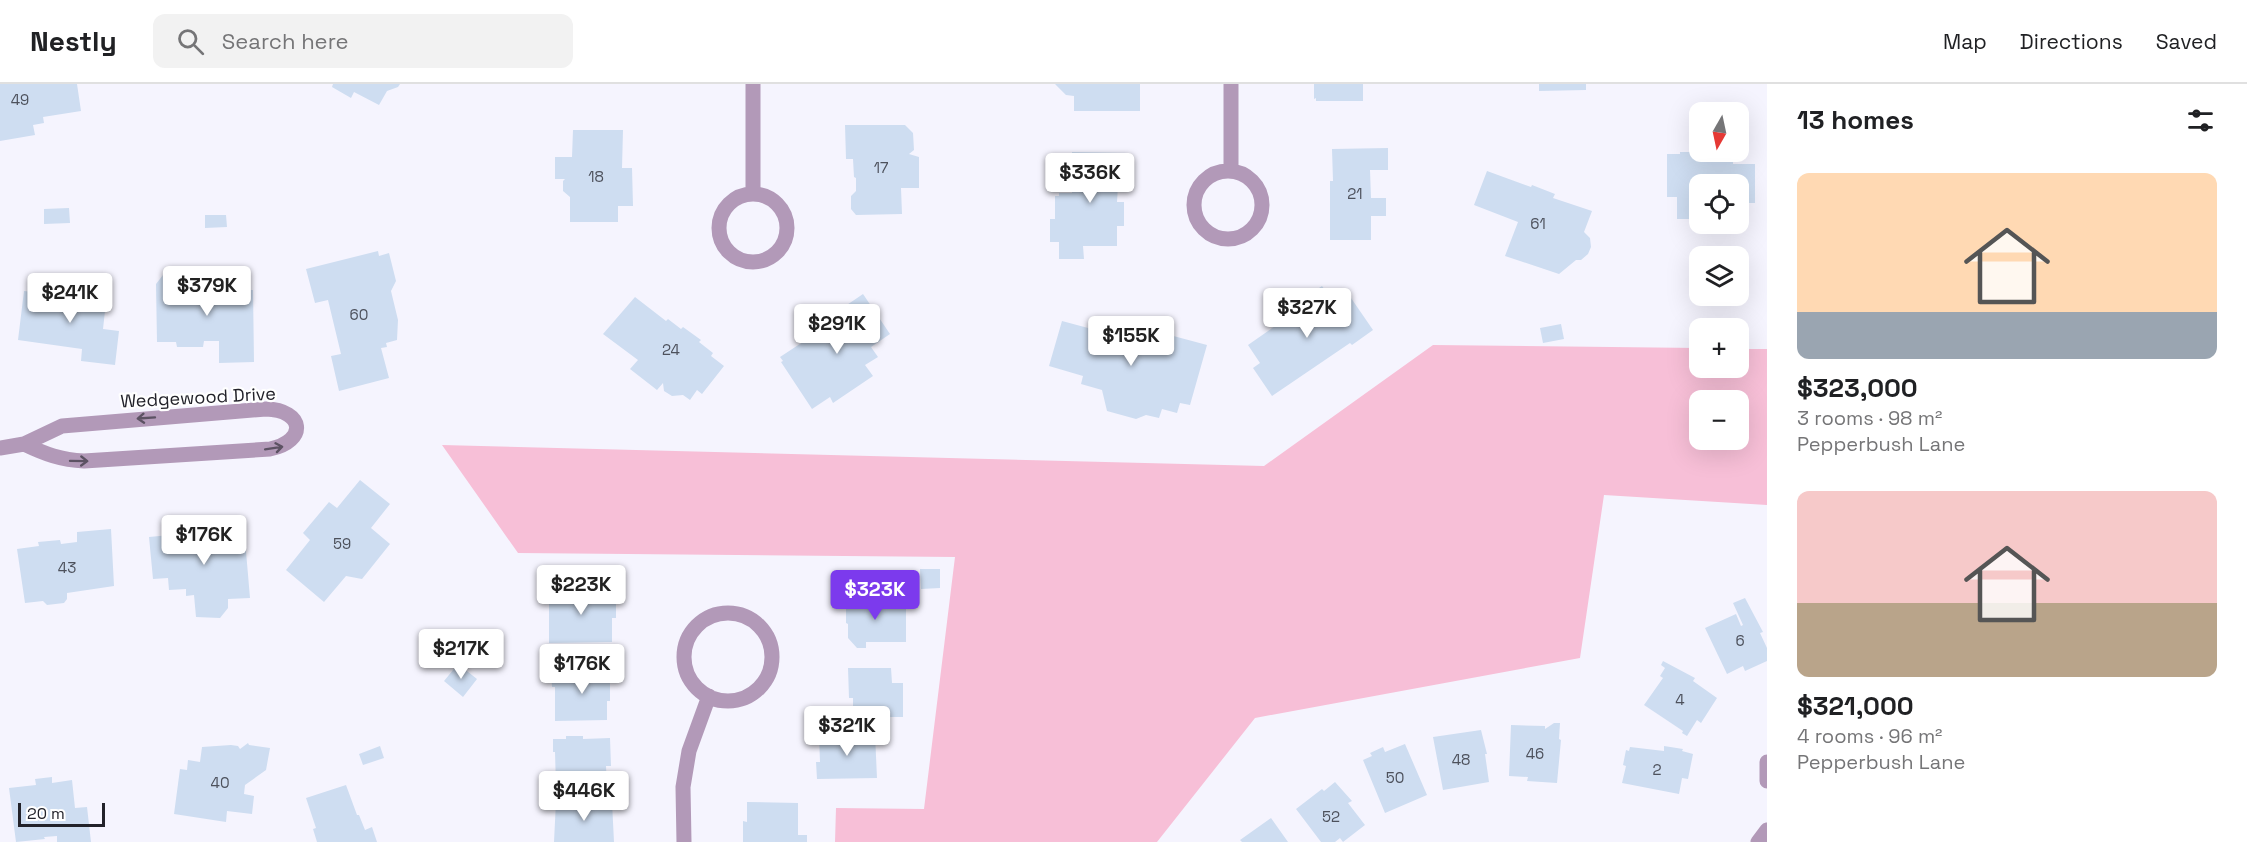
<!DOCTYPE html>
<meta charset="utf-8">
<style>
:root{--surface:#fff;--page:#f2f2f2;--text:#202124;--muted:#757577;--line:#e0e0e0;--accent:#7c3aed}
body{margin:0;font-family:"Space Grotesk",sans-serif;background:var(--page);color:var(--text);height:100vh;display:flex;flex-direction:column;font-size:22px;white-space:nowrap}
*{box-sizing:border-box;margin:0}
p{font-size:20px;color:var(--muted)}
.icon{flex:none;width:33px;height:33px;fill:none;stroke:currentColor;stroke-width:2;stroke-linecap:round;stroke-linejoin:round}
.map{position:relative;flex:1;overflow:hidden}
.drawer{display:flex;flex-direction:column;background:var(--surface);width:480px}
.drawer>*{flex:none}
.needle{width:39px;rotate:189deg}
.tools{position:absolute;left:1689px;top:18px;display:grid;gap:12px}
.tools a{display:grid;place-items:center;width:60px;height:60px;border-radius:12px;background:var(--surface);box-shadow:0 6px 24px #0002;font-size:30px}
.scale{position:absolute;left:18px;bottom:15px;width:87px;box-sizing:border-box;padding-left:6px;border:3px solid #22222a;border-top:0;font-size:16px;line-height:21px;white-space:nowrap;color:#22222a;-webkit-text-stroke:4px #fff;paint-order:stroke}
.price{position:absolute;translate:-50% -51px;padding:0 14px;border-radius:6px;background:#fff;color:#222;font-size:20px;line-height:39px;filter:drop-shadow(0 2px 3px #0008)}
.price::after{content:'';position:absolute;left:50%;top:36px;width:18px;height:14px;margin-left:-9px;background:inherit;clip-path:polygon(0 0,100% 0,50% 100%)}
.price.active{background:var(--accent);color:#fff}
ul{padding:0;list-style:none}
li{display:grid;align-content:center;gap:12px;height:318px;padding:0 30px}
li span{display:grid;place-items:center;height:186px;border-radius:12px;color:#555}
li>.icon{margin-inline-start:auto}
span .icon{width:108px;height:108px;fill:#fffc;stroke-width:1}
li b{font-size:26px}
h2{display:flex;justify-content:space-between;align-items:center;height:72px;padding:0 30px;font-size:26px}
header{display:flex;align-items:center;gap:36px;box-sizing:border-box;height:84px;padding:0 30px;background:var(--surface);border-bottom:2px solid var(--line)}
header strong{font-size:28px}
nav{display:flex;gap:33px;margin-inline-start:auto;font-size:21px}
.search{width:420px;height:54px;background:var(--page);display:flex;align-items:center;gap:15px;box-sizing:border-box;padding:0 21px;border-radius:12px;color:var(--muted);font-size:22px}
main{display:flex;flex:1;min-height:0}
.map>svg:first-child{display:block}
.green{fill:#f7bfd7;fill-rule:evenodd}
.building{fill:#ceddf1}
.lines{fill:none;stroke-linecap:round;stroke-linejoin:round}
.street{stroke:#b299b8;stroke-width:15}
.oneway{stroke:#5c5263}
.labels{text-anchor:middle;dominant-baseline:central;stroke-width:4.5;stroke-linejoin:round;paint-order:stroke}
.number-label{font-size:15px;fill:#4d515c}
.street-label{font-size:18px;fill:#22222a;stroke:#fff}
</style>
<header>
<strong>Nestly</strong>
<div class="search"><svg class="icon" aria-label="search" viewBox="0 0 24 24"><circle cx="10" cy="10" r="6"/><path d="M15 15l6 6"/></svg>Search here</div>
<nav><a>Map</a><a>Directions</a><a>Saved</a></nav>
</header>
<main>
<div class="map">
<svg width="1767" height="758" viewBox="0 0 1767 758">
<rect width="100%" height="100%" fill="#f5f4fe"/>
<!-- green -->
<path class="green" d="M1433,261L1699,264L1700,284H1738L1739,265H1767V421L1604,411L1580,574L1255,634L1157,758H835L836,724L924,725L955,473L518,469L442,361L1264,382ZM1700,316H1738V356H1700Z"/>
<!-- building -->
<path class="building" d="M0,0H77L81,27L43,33L44,39L33,41L35,51L0,57Z
M333,0H400L398,3L387,7L379,21L354,8L351,14L332,3Z
M1055,0H1140V27H1074V12L1066,11Z
M1314,0H1363V17H1316V14L1314,15Z
M1539,0H1586V6L1539,7Z
M845,41H905L913,49L914,66L909,70L919,73V104H901L902,130L856,131L851,125V112L856,107V94L854,93L853,75H846Z
M573,46H623L622,84H632L633,122H618V138H570V113L563,107V97L565,95H555V73H572Z
M1388,64V86H1370L1371,114H1386V132H1371V156H1330V97H1333L1332,65Z
M1072,68L1128,69L1127,102H1118L1117,118H1124V142H1117V162H1083L1084,175H1059V158H1050V135H1055V112H1059V109H1072Z
M1680,68H1704V77H1716V72H1733V80H1755V119H1742V134H1738V100H1700V140H1708V144H1695V135H1677V113H1667V70H1680Z
M1487,87L1531,103L1532,101L1555,110L1553,114L1592,127L1584,148L1590,154L1591,163L1588,170L1581,176H1576L1559,190L1505,172L1518,138L1474,121Z
M69,124L70,139L44,140V125Z
M205,131H226L227,143L205,144Z
M378,167L379,172L389,169L396,197L391,207L398,236L397,256L386,259L387,263L381,264L389,294L339,307L331,272L341,270L328,216L315,219L306,185Z
M217,189H221L227,195L229,206H253L254,278L219,279V257H204L203,263H177L176,258H157L156,200L163,191H170L178,202L204,201L205,195L209,191Z
M77,197L101,200L98,226L105,227L103,245L119,247L115,281L81,277L82,265L18,256L24,207L49,210L48,214L75,217Z
M1322,202L1337,224L1351,214L1373,246L1352,261L1350,259L1272,312L1253,284L1260,279L1248,261L1298,226L1295,220Z
M863,210L890,250L871,263L878,273L865,281L873,292L833,319L830,313L812,325L781,278L783,277L780,273L812,252L815,255L830,245L832,248L843,241L835,229Z
M635,213L666,237L668,235L681,245L683,243L701,256L699,258L713,269L711,272L724,282L702,310L697,306L690,316L683,311L672,312L664,307L663,299L657,306L630,285L638,276L603,250Z
M1107,232L1138,241L1136,251L1164,258L1166,250L1207,261L1190,321L1180,319L1177,329L1162,325L1159,334L1146,331L1136,335L1107,327L1102,306L1081,300L1083,292L1049,282L1062,237L1103,248Z
M1561,240L1564,255L1543,259L1540,244Z
M360,396L390,420L371,444L390,460L362,495L346,492L324,518L286,486L310,456L303,449L329,418L337,424Z
M219,440V446L244,444L250,514L228,515V524L220,534L196,533L194,511L186,512V505L169,506L168,494L153,495L149,453L181,450L180,448L199,446V441Z
M111,445L114,502L67,509V515L64,519L47,521L43,517L25,519L17,465L39,462L38,458L60,456L61,460L77,458V448Z
M920,485H940V504L921,505Z
M594,499V508H609V520H616V534H612V558L549,559V508H582V500Z
M846,511H875V518H906V558H866V564H857L848,554V540L846,539Z
M1745,514L1763,548L1760,549L1767,564V577L1745,587L1743,582L1727,590L1705,544L1736,530L1741,542L1743,541L1733,519Z
M1663,577L1695,594L1693,597L1717,614L1701,639L1697,636L1687,652L1682,649L1683,647L1644,621L1663,594L1660,592L1665,584L1661,581Z
M458,580L477,595L463,613L444,597Z
M848,584H891L892,599H903V633H853V614H849Z
M567,587H610V617H607V636L555,637V603H552L551,589H567Z
M1554,639H1560L1559,655L1561,656L1557,699L1527,697L1528,693L1509,692L1511,641L1545,642V645Z
M1481,646L1487,670H1485L1489,698L1443,706L1433,653Z
M875,650L877,694L817,695L816,678H820L819,651Z
M566,652H583V655L610,654L611,682H606L607,704H602V702H556L555,668H553V655H566Z
M248,659L249,661L270,664L266,686L245,701L244,710L254,712L252,730L227,727L226,738L174,730L180,685L187,686L188,676L200,678L202,663L231,661L238,662L240,665Z
M1405,660L1427,711L1385,729L1363,676L1372,672L1370,669L1383,663L1385,668Z
M380,662L384,674L363,681L359,670Z
M1664,662L1683,665L1682,667L1693,670L1688,695L1682,694L1679,710L1622,699L1626,682L1623,681L1626,666L1629,667L1630,663L1664,667Z
M52,693V699L72,696L75,724L87,723L91,758H57V752L44,753L45,755L16,758L9,704L36,701L35,695Z
M1335,698L1352,717L1348,719L1365,741L1343,758L1340,754L1335,758H1321L1296,725L1322,705L1324,707Z
M346,701L357,731H359L365,746L372,743L377,758H317L313,745L316,744L306,714Z
M556,717L612,718L614,758H554Z
M747,718L798,719V751H807V758H743V737L747,738Z
M1271,734L1288,758H1242L1240,756Z"/>
<g class="lines">
<!-- street -->
<path class="street" d="M753,0V110
M1194 121a34 34 0 1 1 68 0a34 34 0 1 1-68 0Z
M1231,87V0
M719 144a34 34 0 1 1 68 0a34 34 0 1 1-68 0Z
M0,364L24,360L62,342L266,325C304,326 308,357 270,365L84,377C61,376 45,370 24,360
M684 573a44 44 0 1 1 88 0a44 44 0 1 1-88 0Z
M1767,678V697
M684,758L683,703L689,667L709,612
M1758,758L1767,746"/>
</g>
<!-- one-way arrows -->
<defs><path id="oneway-shaft" d="M-6 0H5M1.5-3L5.5 0L1.5 3" fill="none" stroke-width="1.6" stroke-linecap="round" stroke-linejoin="round" transform="scale(1.5)"/></defs>
<g class="oneway">
<use href="#oneway-shaft" transform="translate(146 334) rotate(176)"/>
<use href="#oneway-shaft" transform="translate(274 364) rotate(-9)"/>
<use href="#oneway-shaft" transform="translate(79 377) rotate(1)"/>
</g>
<g class="labels">
<!-- number labels -->
<g class="number-label">
<text x="20" y="15">49</text>
<text x="881" y="83">17</text>
<text x="596" y="92">18</text>
<text x="1355" y="109">21</text>
<text x="1538" y="139">61</text>
<text x="359" y="230">60</text>
<text x="671" y="265">24</text>
<text x="342" y="459">59</text>
<text x="67" y="483">43</text>
<text x="1740" y="556">6</text>
<text x="1680" y="615">4</text>
<text x="1535" y="669">46</text>
<text x="1461" y="675">48</text>
<text x="1657" y="685">2</text>
<text x="1395" y="693">50</text>
<text x="220" y="698">40</text>
<text x="1331" y="732">52</text>
</g>
<!-- street labels -->
<g class="street-label">
<text transform="translate(198 313) rotate(-3)">Wedgewood Drive</text>
</g>
</g>
</svg>
<div class="tools">
<a><svg class="needle" viewBox="-14 -14 28 28"><path d="M0-13l5 13h-10z" fill="#e53935"/><path d="M0 13l5-13h-10z" fill="#757577"/></svg></a>
<a><svg class="icon" aria-label="locate" viewBox="0 0 24 24"><circle cx="12" cy="12" r="6"/><path d="M12 2v4M12 18v4M2 12h4M18 12h4"/></svg></a>
<a><svg class="icon" aria-label="layers" viewBox="0 0 24 24"><path d="M12 4l9 5-9 5-9-5zM3 14l9 5 9-5"/></svg></a>
<a>+</a>
<a>−</a>
</div>
<div class="scale">20 m</div>
<b class="price" style="left:1090px;top:120px">$336K</b>
<b class="price" style="left:207px;top:233px">$379K</b>
<b class="price" style="left:70px;top:240px">$241K</b>
<b class="price" style="left:1307px;top:255px">$327K</b>
<b class="price" style="left:837px;top:271px">$291K</b>
<b class="price" style="left:1131px;top:283px">$155K</b>
<b class="price" style="left:204px;top:482px">$176K</b>
<b class="price" style="left:581px;top:532px">$223K</b>
<b class="price active" style="left:875px;top:537px">$323K</b>
<b class="price" style="left:461px;top:596px">$217K</b>
<b class="price" style="left:582px;top:611px">$176K</b>
<b class="price" style="left:847px;top:673px">$321K</b>
<b class="price" style="left:584px;top:738px">$446K</b>
</div>
<section class="drawer">
<h2>13 homes<svg class="icon" aria-label="filters" viewBox="0 0 24 24"><path d="M4 7h16M4 17h16"/><circle cx="9" cy="7" r="2"/><circle cx="15" cy="17" r="2"/></svg></h2>
<ul>
<li><span style="background:linear-gradient(#ffd9b3 75%,#9aa5b1 0)"><svg class="icon" aria-label="home" viewBox="0 0 24 24"><path d="M3 11l9-7 9 7M6 9v11h12V9"/></svg></span><div><b>$323,000</b><p>3 rooms · 98 m²</p><p>Pepperbush Lane</p></div></li>
<li><span style="background:linear-gradient(#f6c9c9 60%,#b9a48a 0)"><svg class="icon" aria-label="home" viewBox="0 0 24 24"><path d="M3 11l9-7 9 7M6 9v11h12V9"/></svg></span><div><b>$321,000</b><p>4 rooms · 96 m²</p><p>Pepperbush Lane</p></div></li>
</ul>
</section>
</main>
